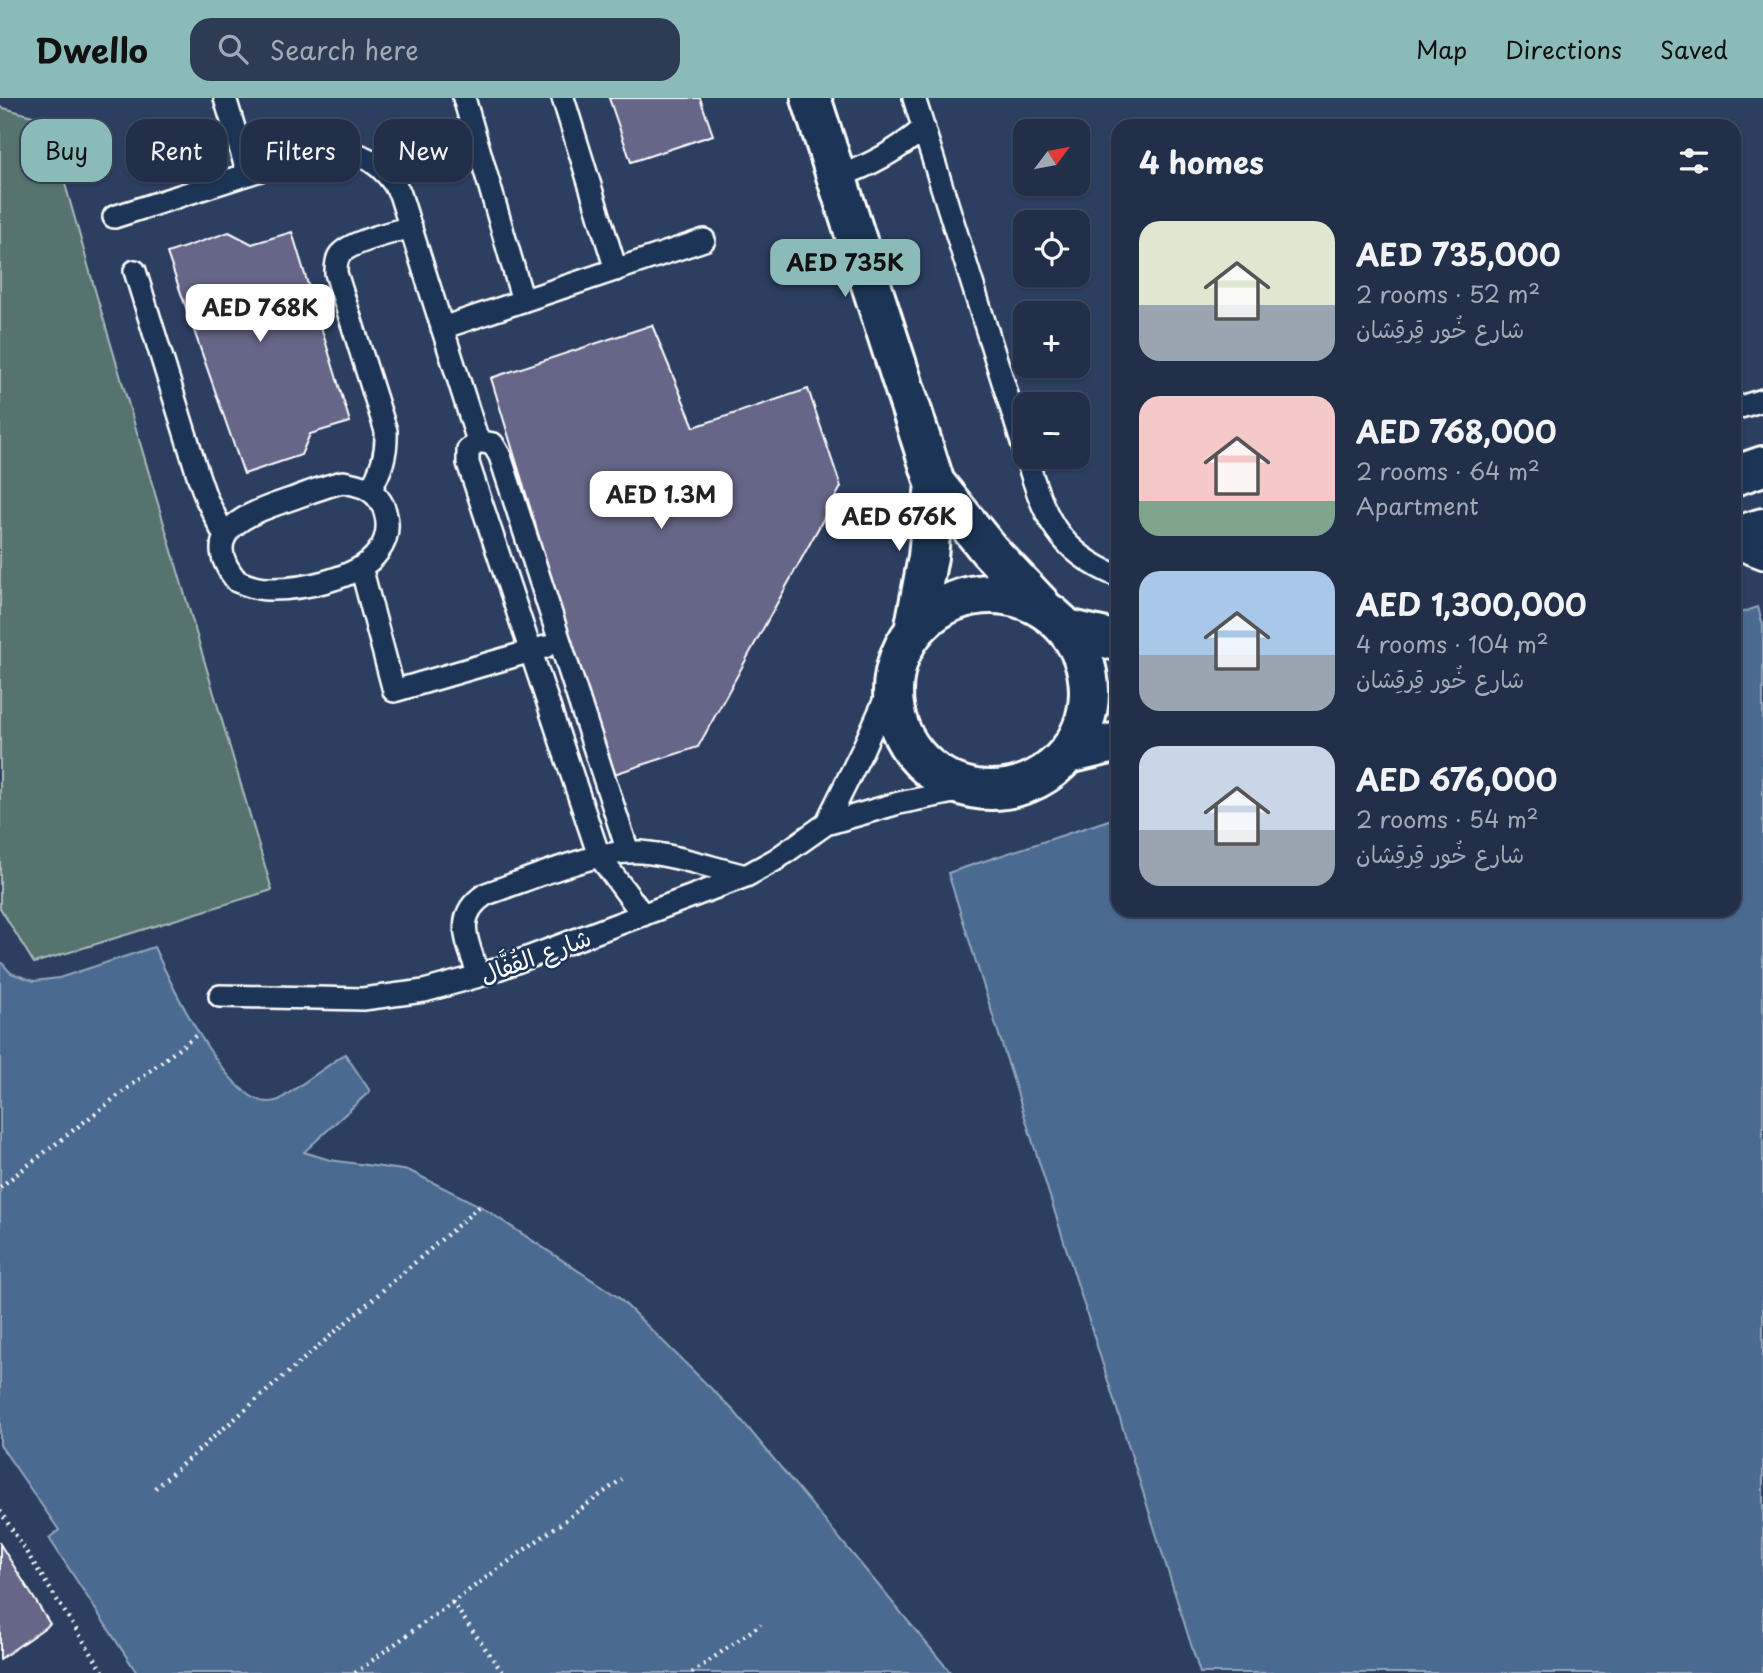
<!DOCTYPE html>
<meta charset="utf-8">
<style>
:root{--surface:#212f49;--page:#2d3b53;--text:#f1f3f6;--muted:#a2a9b4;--line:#3e4a61;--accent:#8bbbb9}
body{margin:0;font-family:"Playpen Sans","Playpen Sans Arabic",sans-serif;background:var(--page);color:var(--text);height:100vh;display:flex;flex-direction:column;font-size:26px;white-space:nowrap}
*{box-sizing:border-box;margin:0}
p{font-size:23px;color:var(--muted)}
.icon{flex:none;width:38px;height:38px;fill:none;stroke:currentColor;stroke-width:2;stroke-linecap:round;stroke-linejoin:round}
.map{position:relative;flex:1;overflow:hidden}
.side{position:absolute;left:1111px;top:21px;width:630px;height:798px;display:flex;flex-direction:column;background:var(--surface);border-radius:21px;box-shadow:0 2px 5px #0004,0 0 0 2px var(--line)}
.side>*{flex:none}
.top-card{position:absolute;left:21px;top:21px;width:665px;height:63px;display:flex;gap:14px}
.needle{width:46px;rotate:58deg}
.fabs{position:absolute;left:1013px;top:21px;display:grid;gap:14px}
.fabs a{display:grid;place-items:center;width:77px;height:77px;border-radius:14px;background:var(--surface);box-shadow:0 2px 5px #0004,0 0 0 2px var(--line);font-size:35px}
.price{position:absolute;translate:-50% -60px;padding:0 16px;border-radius:14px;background:#fff;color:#222;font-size:23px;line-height:46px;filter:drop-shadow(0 2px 4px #0008)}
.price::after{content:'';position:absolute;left:50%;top:42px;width:21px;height:16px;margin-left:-10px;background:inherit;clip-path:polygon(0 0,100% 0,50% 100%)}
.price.active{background:var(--accent);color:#111}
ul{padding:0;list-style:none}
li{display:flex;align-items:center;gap:21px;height:175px;padding:0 28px}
li span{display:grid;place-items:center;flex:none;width:196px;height:140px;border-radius:21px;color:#555}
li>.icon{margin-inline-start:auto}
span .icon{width:84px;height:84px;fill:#fffc;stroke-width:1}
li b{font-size:30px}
h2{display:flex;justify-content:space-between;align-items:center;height:84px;padding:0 28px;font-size:30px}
.chip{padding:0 24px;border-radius:21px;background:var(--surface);box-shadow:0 2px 5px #0004,0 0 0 2px var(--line);font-size:24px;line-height:63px}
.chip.active{background:var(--accent);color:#111}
header{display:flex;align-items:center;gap:42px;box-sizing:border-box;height:98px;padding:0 35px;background:var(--accent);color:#111}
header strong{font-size:33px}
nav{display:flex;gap:38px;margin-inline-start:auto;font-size:24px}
.search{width:490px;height:63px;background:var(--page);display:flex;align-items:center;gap:18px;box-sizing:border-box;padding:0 24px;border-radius:21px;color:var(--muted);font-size:26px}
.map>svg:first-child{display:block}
.green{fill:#577370;stroke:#abb9b8;stroke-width:2}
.water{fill:#4b6b91;stroke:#93a6bd;stroke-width:2}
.building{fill:#668;stroke:#fff;stroke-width:2}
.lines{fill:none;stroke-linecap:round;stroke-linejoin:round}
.service-casing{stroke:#fff;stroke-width:26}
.minor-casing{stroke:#fff;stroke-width:44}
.path{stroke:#fff;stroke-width:4.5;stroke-dasharray:2 5;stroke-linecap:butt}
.service{stroke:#1d3557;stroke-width:21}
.minor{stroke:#1d3557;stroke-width:38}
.labels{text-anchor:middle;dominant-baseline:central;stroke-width:5;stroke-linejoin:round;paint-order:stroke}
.street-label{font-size:24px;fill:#fff;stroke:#1d3557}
</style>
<header>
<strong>Dwello</strong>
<div class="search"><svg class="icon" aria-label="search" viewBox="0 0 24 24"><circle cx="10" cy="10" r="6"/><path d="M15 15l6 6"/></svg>Search here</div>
<nav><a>Map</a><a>Directions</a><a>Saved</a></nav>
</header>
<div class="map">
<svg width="1763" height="1575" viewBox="0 0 1763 1575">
<rect width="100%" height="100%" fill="#2c3f61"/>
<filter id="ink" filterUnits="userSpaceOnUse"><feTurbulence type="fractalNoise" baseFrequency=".0143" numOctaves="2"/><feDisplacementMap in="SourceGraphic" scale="14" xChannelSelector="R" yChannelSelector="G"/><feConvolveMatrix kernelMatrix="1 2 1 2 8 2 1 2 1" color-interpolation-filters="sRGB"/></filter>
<g filter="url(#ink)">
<!-- green -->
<path class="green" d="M0,9L47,22L97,199L272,792L34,865L0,810Z"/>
<!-- water -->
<path class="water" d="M1758,509L1763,527V1575H1200L948,775L1118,719V812H1734V517Z
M154,849C170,884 226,1003 268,1004C272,1004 276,1003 279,1002L345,956L370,993L304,1054L330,1062L410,1073L480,1108L618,1199L734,1313L951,1575H137L49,1440L59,1432L0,1347V863L11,875L34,883L59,880Z"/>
<!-- building -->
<path class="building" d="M609,0H700L713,37L631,64Z
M229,134L252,146L292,134L350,324L310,336L301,357L244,376L167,155Z
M652,227L694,329L808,291L841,389L698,649L611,677L491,280Z
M0,1446L50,1526L0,1561Z"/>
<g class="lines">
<!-- service casing -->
<g class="service-casing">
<path id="service" d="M225,0L248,76
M464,0L523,203
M563,0L616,172
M914,0L1026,357
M837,79C870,68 897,53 924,30
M114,119L323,52C358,50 384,65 400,96L478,343
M135,173L198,377L206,400L225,439
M442,230L704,142
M1734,311L1763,302
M1026,359C1044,417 1057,454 1118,478
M343,384C352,386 361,387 369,392C389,405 393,435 378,454C359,481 299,492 268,491C257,491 246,487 237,483C194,432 253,414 291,401C308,395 325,388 343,384Z
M370,392C381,373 387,356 386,333L336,175C336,169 336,163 339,158C347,144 395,134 411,129
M1734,449L1763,460
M361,469L394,593L545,549
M826,726L862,653L895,579
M628,754L500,358L493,346L478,343L468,352V365L599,758L643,817
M479,878C469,847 451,818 486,796C528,782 598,751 641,754C676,757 712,770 746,778
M220,898L363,901L424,893L479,878L746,778L775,762L826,726L899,705L973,690"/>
</g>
<!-- minor casing -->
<g class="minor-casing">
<path id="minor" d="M811,0L935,385L989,452L1040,506
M1734,378L1763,368
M1734,439L1763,430
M893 594a98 98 0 1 1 196 0a98 98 0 1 1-196 0Z
M1067,531L1118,543
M914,533L928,459L935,385
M1068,656L1118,644"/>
</g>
<!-- path -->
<path class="path" d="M0,1089L199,935
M155,1390L480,1108
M0,1413L104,1575
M452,1504L503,1575
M355,1575L622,1381
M692,1575L761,1526"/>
<!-- service -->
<use href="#service" class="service"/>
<!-- minor -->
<use href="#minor" class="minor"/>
</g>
</g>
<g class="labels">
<!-- street labels -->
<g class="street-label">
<text transform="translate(535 857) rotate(-20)">شارع القُفَّال</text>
</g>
</g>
</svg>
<div class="fabs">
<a><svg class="needle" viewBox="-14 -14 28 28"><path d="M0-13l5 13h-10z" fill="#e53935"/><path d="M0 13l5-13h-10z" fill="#a2a9b4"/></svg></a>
<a><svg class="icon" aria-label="locate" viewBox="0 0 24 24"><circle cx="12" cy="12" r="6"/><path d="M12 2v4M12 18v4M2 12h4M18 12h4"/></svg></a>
<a>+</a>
<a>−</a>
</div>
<b class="price active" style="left:845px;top:201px">AED 735K</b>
<b class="price" style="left:260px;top:246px">AED 768K</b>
<b class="price" style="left:661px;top:433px">AED 1.3M</b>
<b class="price" style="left:899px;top:455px">AED 676K</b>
<div class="top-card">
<a class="chip active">Buy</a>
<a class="chip">Rent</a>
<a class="chip">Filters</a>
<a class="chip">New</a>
</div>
<section class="side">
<h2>4 homes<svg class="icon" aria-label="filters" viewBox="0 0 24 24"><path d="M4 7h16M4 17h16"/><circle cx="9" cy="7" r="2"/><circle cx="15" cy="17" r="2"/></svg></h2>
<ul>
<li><span style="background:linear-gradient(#dfe7d0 60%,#9aa5b1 0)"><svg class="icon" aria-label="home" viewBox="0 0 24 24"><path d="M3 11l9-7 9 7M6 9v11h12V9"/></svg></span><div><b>AED 735,000</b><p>2 rooms · 52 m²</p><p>شارع خُور قِرقِشان</p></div></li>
<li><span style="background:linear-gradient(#f6c9c9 75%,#7fa58c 0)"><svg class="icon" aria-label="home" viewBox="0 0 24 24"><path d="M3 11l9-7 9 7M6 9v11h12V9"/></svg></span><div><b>AED 768,000</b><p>2 rooms · 64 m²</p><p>Apartment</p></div></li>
<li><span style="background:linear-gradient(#a9c7e8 60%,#9aa5b1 0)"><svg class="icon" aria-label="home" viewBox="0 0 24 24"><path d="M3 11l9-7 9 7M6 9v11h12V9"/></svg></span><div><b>AED 1,300,000</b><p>4 rooms · 104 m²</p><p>شارع خُور قِرقِشان</p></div></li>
<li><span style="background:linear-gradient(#c9d6e8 60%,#9aa5b1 0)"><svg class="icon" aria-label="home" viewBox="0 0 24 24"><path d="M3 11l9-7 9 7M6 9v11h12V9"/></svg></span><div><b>AED 676,000</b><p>2 rooms · 54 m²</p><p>شارع خُور قِرقِشان</p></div></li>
</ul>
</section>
</div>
